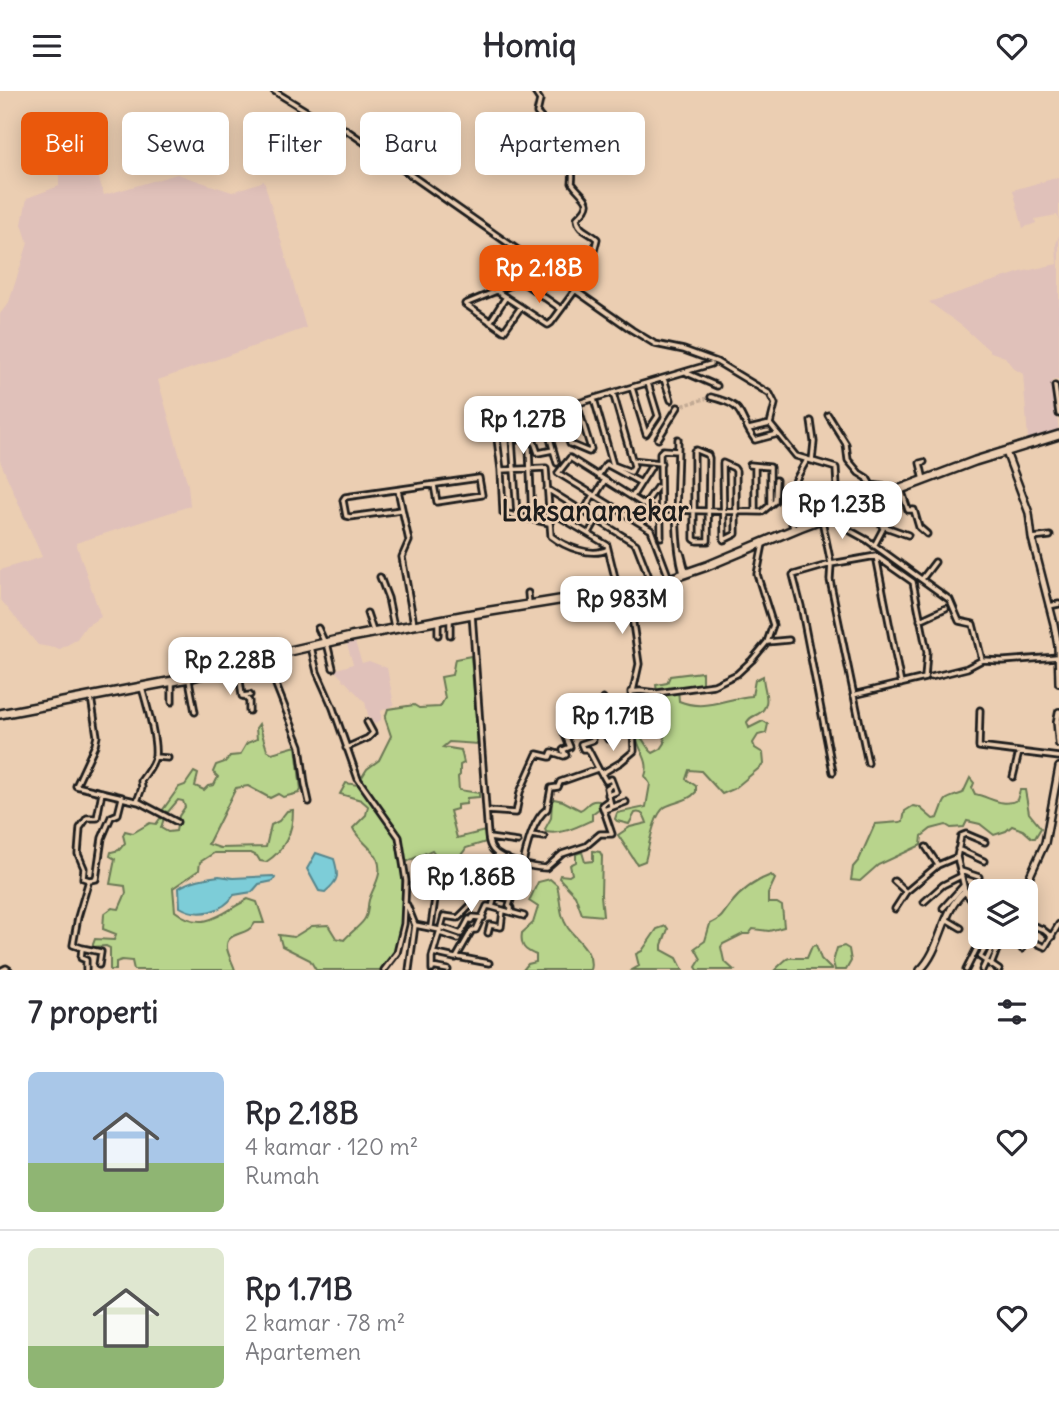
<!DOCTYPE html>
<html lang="id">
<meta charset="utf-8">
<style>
:root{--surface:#fff;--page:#f7f7f7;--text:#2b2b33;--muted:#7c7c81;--line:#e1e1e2;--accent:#ea580c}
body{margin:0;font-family:Delius,sans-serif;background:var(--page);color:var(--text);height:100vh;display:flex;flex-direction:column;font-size:26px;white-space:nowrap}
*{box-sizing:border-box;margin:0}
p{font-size:23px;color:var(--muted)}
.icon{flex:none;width:38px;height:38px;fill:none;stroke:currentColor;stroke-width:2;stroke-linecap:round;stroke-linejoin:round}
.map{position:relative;height:879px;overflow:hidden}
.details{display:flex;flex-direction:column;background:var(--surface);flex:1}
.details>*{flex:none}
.top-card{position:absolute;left:21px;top:21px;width:700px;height:63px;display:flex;gap:14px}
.fabs{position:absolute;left:968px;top:788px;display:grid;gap:14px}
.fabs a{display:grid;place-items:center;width:70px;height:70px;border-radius:10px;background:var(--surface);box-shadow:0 4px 18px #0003;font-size:35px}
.price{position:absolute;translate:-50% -60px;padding:0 16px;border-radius:14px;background:#fff;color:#222;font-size:23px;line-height:46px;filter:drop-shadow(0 2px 4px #0008)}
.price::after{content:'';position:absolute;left:50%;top:42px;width:21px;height:16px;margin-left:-10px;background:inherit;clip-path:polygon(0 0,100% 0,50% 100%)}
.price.active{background:var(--accent);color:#fff}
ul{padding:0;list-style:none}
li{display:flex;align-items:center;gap:21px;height:175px;padding:0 28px}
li+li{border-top:2px solid var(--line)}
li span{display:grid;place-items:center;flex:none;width:196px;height:140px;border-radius:10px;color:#555}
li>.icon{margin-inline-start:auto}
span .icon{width:84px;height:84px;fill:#fffc;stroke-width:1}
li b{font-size:30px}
h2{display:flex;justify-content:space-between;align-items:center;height:84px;padding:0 28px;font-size:30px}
.pill{padding:0 24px;border-radius:10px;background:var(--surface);box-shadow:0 4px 18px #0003;font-size:24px;line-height:63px}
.pill.active{background:var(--accent);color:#fff}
header{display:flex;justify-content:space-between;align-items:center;height:91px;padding:0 28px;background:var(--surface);font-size:32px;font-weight:700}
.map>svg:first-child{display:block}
.built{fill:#e0c1ba}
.green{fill:#b8d48c;stroke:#6a7854;stroke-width:2}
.water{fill:#7dcdd8;stroke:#56868d;stroke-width:2}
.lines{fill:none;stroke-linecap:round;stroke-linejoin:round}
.street-tunnel{stroke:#c2aa94;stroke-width:3.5;stroke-dasharray:3.5 2;stroke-linecap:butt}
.street-casing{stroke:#1c1c1c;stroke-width:9}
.secondary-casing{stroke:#1c1c1c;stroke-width:10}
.highway-casing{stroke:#1c1c1c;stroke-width:12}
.street{stroke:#ebceb2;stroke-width:3.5}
.secondary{stroke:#ebceb2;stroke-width:5}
.highway{stroke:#ebceb2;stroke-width:7}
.labels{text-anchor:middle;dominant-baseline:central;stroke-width:5;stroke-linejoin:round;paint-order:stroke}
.quarter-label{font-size:28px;font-weight:bold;fill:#1c1c1c;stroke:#ebceb2}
</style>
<header><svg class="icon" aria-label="menu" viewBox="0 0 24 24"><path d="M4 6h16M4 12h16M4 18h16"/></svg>Homiq<svg class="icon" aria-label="heart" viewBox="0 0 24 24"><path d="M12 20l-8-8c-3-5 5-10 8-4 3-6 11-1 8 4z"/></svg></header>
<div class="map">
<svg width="1059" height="879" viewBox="0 0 1059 879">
<rect width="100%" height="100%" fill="#ebceb2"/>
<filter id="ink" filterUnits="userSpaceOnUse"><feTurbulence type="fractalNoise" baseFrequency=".0143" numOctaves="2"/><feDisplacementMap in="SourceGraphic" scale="14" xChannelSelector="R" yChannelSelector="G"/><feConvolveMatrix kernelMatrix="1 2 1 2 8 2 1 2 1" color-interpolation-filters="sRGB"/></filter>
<g filter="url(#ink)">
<!-- built -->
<path class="built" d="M90,60L104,104L177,83L232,101L264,90L306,237L158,289L188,394L190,415L76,452L101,526L86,535L76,549L60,558L38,554L0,508V479L42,466L0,370V223L9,211L28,152L22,133L27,107L59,95V68Z
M1059,86V129L1057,124L1035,128L1036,132L1023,137L1013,99Z
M1059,145V288L1052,290L1059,339L1028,348L1023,283L1013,277L1005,266L991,261L962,235L929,211L1021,181L1057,173L1056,153Z
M354,548L362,572L369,570L387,577L394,614L381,620V629L374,633L368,624L365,611L334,579L353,573L346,550Z"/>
<!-- green -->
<path class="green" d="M471,565L478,653L449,651L443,656L461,659L464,672L460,674V684L458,686L459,699L479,702V706L467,707L466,713L457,714V718L450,720L457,747L485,740L486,751L466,757C457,773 451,765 435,763L432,759L402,773L403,830L397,860L383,879H316L310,869L282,855L279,844L294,846L312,835L328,834L336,847L344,849C350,842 359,836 364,829C369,822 367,816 369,809C374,794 384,783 377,767C371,755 358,749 353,737L366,724L368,715L361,709L340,703L346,692L357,694L367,678L379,669L391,645L385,627L388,618L414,614L419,617L440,616L445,607L441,586L452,584L455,568Z
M702,581V594L678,597L679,610C705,621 725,607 752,605L755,589L763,585C763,598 772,611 761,621C755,626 751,624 747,631L749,637L763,630L768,633L766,642L758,644L753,652L755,657L763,662L764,673L734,698L722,703L701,680L689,679L686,688L696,695V701C687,711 676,710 665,716C653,724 649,757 645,770L637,773L618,744L630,736L647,732C645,726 643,720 635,722L629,733L617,730L615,728L617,722L646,716L650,693L645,685C651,669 638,660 636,644H639C645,650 647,658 653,662L661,658L665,652L656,594L667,592L670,585Z
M259,633L267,659L272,662L296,655L301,699L299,702L283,706L278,703L270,707L248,695L236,697L208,753L220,757L266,756L271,734L279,730L287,720L293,719C293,742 285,759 266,771L260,770L257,765L251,762H214L200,771L199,779L173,797L175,820C204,843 223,821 248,808L257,811L264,832H255C247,846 225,840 227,857C228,864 233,872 235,879H134L132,870L122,869L116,871V879H110V857L106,855L92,856L95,848L114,849L116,843L103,838L104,823L112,817L119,818L126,802L125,795L110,793L115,768L110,765L111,761L119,759L125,752L123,744L125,740L133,742L150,732L156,733L162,725L164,727L161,737L168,741L176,740L179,725L185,716L183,710L178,709L168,721L162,720L179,696L185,694L194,681L198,683L195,695L204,699L208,695L214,694L218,686L213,681L216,674L225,671L230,665L240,664L247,652L257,648L256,637Z
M970,687L974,692L972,697L975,703C990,706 1003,717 1017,709L1020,699H1025L1029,722L1041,737L1035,747H1032L1023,739L1012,735L1006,740L994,744L980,733L967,730L964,736L951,737L946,734L931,738L922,745L921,754L878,774L860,790L851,789L853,776L859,769L875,733L900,731L903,730L905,720L913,715L919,716L933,728L938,727C947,705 941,710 963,702Z
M554,708L563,710L580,719C587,717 588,708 599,710L600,717L592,723V729C577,736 562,744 546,741L545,738L551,727L552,710Z
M593,760L600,761L602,765L601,804L603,825L582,823L575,804L559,787L560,784L569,785L572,783L570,774L576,771V763L582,761L585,771L593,770Z
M771,784L775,788L768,803V812H777L782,815L784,836L769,840L753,838L749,843H743L723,853L721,856L724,870L734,879H698L696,876L701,868L695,857L705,850L710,833C724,826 721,825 730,814C740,801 755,790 771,784Z
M550,788L557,794C561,809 559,824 568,837C577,849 595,861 590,879H523L528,873L536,871V864C524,859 520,855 522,842L533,832L538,816L529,810L538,791Z
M666,835L668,838L662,854V859L677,867L683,879H632L639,875L636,863L642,860L657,838Z
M816,854L821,868L832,879H775C792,862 785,868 807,867L812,855Z
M844,855L849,858L851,870L846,879H835L833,871L837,857Z"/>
<!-- water -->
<path class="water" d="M316,762L334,768C339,785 339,789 325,801L319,800L307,778Z
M219,785L233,787L273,785L275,787L273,790L259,793L252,801L234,804C223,821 198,827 180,816L179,797C188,790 208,786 219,785Z"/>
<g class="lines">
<!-- street-tunnel -->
<path class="street-tunnel" d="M678,316L711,306"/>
<!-- street casing -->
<g class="street-casing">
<path id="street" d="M274,0L326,32L345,38L632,239L655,253L684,259L717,271L770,303L775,313L770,333L796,365L836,377L838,415L847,438L867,449L950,509L959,530L973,533L982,569L1003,570L1058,566
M534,0L540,9L537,22C555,44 576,62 572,92C583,108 597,109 577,127C578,140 589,140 597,148L594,160L568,194
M521,190L561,218
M498,201L548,234L551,232L574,201
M521,216L504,240L465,213L521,190L520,188L532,170
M490,231L506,206
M687,282L717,295
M664,288L671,309
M1055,295L1059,323
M632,297L646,343L658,325L648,292
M711,306C748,315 736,323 755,349L778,343
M594,308L613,374L631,381L634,375L613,302
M559,318L570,353L589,361L591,358L577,313
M543,323L557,372
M828,324L846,353L848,369L859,382L867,387L871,394L901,398L908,419H914L919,436L927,443
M526,328L538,362L553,359
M811,330L814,351L812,370
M749,338L770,333
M658,348L678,316
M678,348C678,390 672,442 683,482
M517,349L514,331L711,273
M529,357L532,428
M696,359L708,364L709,367L708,450H697L694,448V360Z
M632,369L661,372
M924,371L920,372L924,389
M723,372L734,377L736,380V443L724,449Z
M750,374L770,376V414
M501,379L546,377L551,445C565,456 592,467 608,458
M598,385L606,373L641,392
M547,398L636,453L652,494
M398,399L409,450L402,466L414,533
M595,405L605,389
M632,406L651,376
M645,413L657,396
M401,419L350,426L346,425L343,409L345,406L479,387L482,404L437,411L434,394
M548,419L607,454L618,499
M661,419L762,421L775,410L776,389
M584,420L593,404
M654,420L570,367L558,382L651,439L669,487
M755,421V375
M517,424L511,332L509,330L495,332L501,379L503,422L549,432
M823,434L831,473L830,489L868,672
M883,435L908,444
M793,437C785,405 791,396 807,369
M589,442L597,428
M661,446L660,362L663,359L678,360
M1032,447L1050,445
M874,455L883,438L874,409
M681,462L686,481
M876,465L901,593
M380,486L388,507L394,536
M922,488L935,471
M628,499L639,573L633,600
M528,502L529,513
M1049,515L1059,513
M367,522L373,540
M472,523L487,731C488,740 487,752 493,759C500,769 534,777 546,777L562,763L586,755L600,743H612L602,714L609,709
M920,529L946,517
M318,537L324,550
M438,544V530
M450,544V528
M767,551L789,549
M327,552L333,577
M311,556L317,581L333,617L358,688L399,746L406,790L404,833L397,862L384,879
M269,567L276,594L300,655L305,693L309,711
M238,574L242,605L250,604
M931,586L967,577L982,569
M189,589L195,621
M853,604L925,587L927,561L913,491L876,465
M91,606L97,645L95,654L76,695L122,706
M245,606L249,610V620
M603,608L607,638L603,640L608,648L633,639L631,601L640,600L657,602L714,594L737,583L752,569L767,551L773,534L757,483L763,453
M172,611V590
M980,619L979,656L1059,666
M606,632L615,631L616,635
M603,640L593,643V649L581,653L583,658H588L601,683L621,671L634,660L633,639
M346,657L368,647L373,642L367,631
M155,666L168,667
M833,681L801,515L793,484L831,473L876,465
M602,683L606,690L611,688L616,701L608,704
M1013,686L1019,661
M137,710L142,697L141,690C146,682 153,675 155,665C157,647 147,614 142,597
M611,715L607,697L613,693
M604,719L626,711
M487,720L516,722L520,701L537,663L550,666L552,661L564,665L566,664L563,659L570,656L563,639L572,633L570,625
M531,744L544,746
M489,747L518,751
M926,756L938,774L957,766
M958,758L984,770
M523,772C527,755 533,728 547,718L551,697L558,696L560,691L597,678
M961,780L979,786
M503,783L515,787
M501,788L507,767
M89,789L83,787L84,777L78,763L80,737L87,727H97L102,701
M894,790L906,801L938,774
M477,800L511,808
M965,800L957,766L961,745L966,743L985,751
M924,811L943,794L961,785
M407,814L415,834L440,839L432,866V879
M492,816L524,825
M943,817L963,795
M895,818L906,801
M511,821V817L509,815L513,803
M946,828L961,837
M1026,832L1042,838L1052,846
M431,835L435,808
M441,836L444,825L458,827L471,814L485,772L494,773L497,763
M441,836L461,843L469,828L471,829L473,826L483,827
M440,842L458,848
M488,842L490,834L501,836L503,819
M1020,845L1045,856L1059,833
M82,857L101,861L99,874
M1022,858L1026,848
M433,862L455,867
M457,866L489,872
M456,867L472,839H476L487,815L492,816L495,805
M991,874L998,856L989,851L980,866L999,879
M432,876L448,879
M2,879L6,877L9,879
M86,879V869L81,867L82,857L73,854L78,826L89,789L96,788L102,747L111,726L118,723L122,707L139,711L177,731
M409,879L415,834
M966,879L983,845
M982,879L998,845"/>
</g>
<!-- secondary casing -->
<g class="secondary-casing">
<path id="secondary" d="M1006,361L1029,422L1032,447L1054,533L1058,555L1059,592
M1059,621L1057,631L1059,653
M1023,800L1045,752L1059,676
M920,879C942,858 941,820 965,800L972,809L980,813"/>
</g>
<!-- highway casing -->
<g class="highway-casing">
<path id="highway" d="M0,623L189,587L268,565L351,546L472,523L652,494L707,475L800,436L975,370L1059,344"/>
</g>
<!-- street -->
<use href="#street" class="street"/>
<!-- secondary -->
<use href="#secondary" class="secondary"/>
<!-- highway -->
<use href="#highway" class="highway"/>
</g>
</g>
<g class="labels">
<!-- quarter labels -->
<g class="quarter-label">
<text x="595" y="420">Laksanamekar</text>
</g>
</g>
</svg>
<div class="fabs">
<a><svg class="icon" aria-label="layers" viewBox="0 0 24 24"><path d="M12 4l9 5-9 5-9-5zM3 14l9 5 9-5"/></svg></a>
</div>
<b class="price active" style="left:539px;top:214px">Rp 2.18B</b>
<b class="price" style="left:523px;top:365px">Rp 1.27B</b>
<b class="price" style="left:842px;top:450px">Rp 1.23B</b>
<b class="price" style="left:622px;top:545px">Rp 983M</b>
<b class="price" style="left:230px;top:606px">Rp 2.28B</b>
<b class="price" style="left:613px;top:662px">Rp 1.71B</b>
<b class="price" style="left:471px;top:823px">Rp 1.86B</b>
<div class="top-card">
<a class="pill active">Beli</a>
<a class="pill">Sewa</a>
<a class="pill">Filter</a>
<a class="pill">Baru</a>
<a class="pill">Apartemen</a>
</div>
</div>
<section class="details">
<h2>7 properti<svg class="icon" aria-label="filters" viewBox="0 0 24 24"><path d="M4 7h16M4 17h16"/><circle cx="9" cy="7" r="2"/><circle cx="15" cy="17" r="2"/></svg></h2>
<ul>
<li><span style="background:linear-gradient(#a9c7e8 65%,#8fb573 0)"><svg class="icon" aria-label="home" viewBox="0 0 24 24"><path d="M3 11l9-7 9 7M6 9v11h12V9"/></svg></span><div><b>Rp 2.18B</b><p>4 kamar · 120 m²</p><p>Rumah</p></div><svg class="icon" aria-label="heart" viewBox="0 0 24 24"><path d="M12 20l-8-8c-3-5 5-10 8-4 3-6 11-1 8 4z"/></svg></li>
<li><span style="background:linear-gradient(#dfe7d0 70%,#8fb573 0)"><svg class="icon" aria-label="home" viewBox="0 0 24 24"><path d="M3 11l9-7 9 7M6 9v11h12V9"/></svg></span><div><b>Rp 1.71B</b><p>2 kamar · 78 m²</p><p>Apartemen</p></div><svg class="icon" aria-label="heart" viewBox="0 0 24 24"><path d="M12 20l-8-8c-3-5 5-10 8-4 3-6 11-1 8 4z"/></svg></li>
</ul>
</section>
